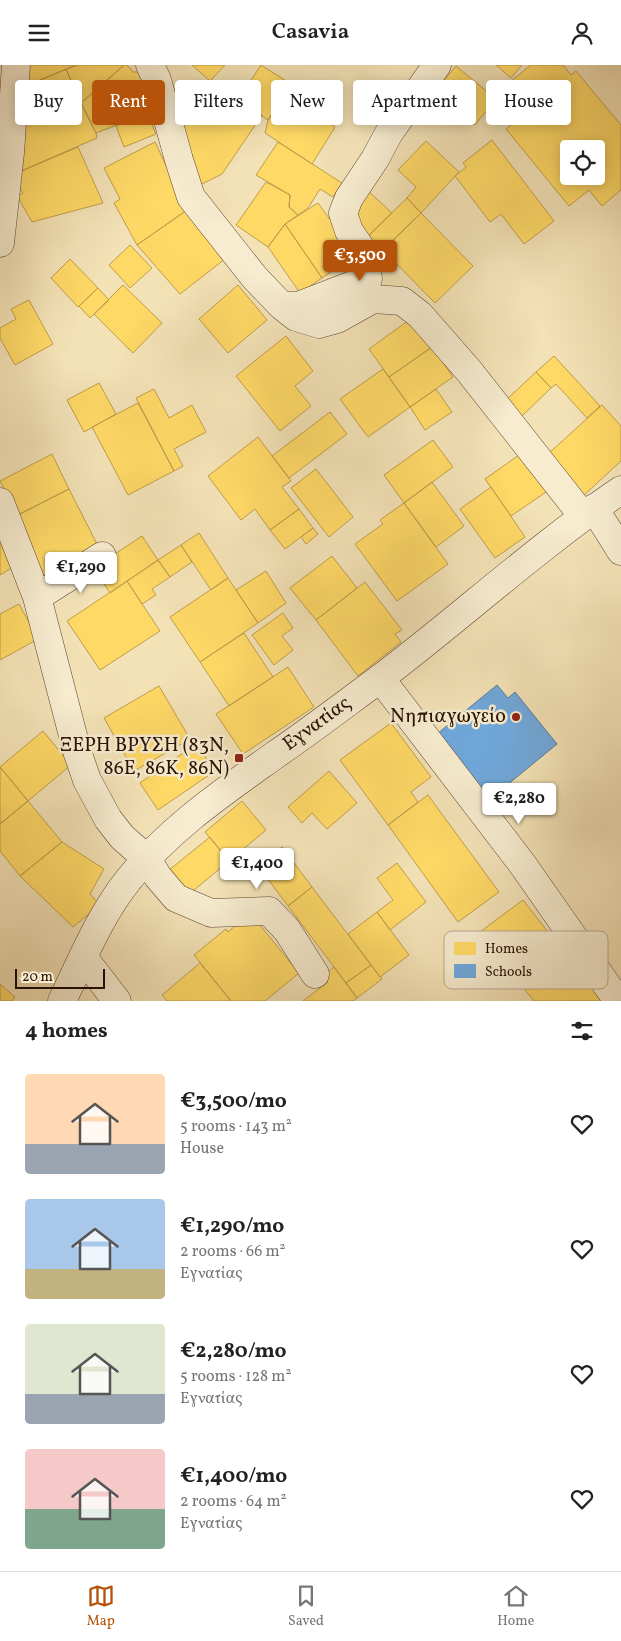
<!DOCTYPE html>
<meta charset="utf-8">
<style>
:root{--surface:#fff;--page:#f6f6f6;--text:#222;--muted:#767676;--line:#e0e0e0;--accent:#b45309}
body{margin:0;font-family:Vollkorn,serif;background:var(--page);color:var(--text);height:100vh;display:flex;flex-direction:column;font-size:19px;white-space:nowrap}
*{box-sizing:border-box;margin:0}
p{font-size:16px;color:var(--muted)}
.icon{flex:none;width:28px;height:28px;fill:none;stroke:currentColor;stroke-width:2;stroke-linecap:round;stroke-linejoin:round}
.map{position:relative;height:936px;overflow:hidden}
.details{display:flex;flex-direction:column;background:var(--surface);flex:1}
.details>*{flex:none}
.top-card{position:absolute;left:15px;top:15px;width:591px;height:45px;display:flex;gap:10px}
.tools{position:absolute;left:560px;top:75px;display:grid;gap:10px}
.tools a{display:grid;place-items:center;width:45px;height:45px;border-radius:5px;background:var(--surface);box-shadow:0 2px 12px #0003;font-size:25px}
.scale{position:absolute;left:15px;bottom:12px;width:90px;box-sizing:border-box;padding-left:5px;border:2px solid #291104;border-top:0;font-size:14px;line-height:18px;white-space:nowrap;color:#291104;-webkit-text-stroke:4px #f7ecd0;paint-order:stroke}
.price{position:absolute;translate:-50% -42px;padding:0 11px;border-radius:5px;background:#fff;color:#222;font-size:16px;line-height:32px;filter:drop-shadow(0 1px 2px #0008)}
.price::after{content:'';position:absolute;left:50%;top:30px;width:15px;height:11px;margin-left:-8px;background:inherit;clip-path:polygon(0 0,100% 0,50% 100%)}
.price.on{background:var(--accent);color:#fff}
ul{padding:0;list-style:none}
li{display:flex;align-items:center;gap:15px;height:125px;padding:0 25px}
li span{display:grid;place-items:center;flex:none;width:140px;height:100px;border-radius:5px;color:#555}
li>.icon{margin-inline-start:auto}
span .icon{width:60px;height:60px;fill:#fffc;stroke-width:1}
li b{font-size:21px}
h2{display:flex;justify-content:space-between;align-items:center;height:60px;padding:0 25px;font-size:21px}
.chip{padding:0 18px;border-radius:5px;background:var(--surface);box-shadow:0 2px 12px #0003;font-size:18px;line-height:45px}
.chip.on{background:var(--accent);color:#fff}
header{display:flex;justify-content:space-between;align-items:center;height:65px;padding:0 25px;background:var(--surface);font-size:22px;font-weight:600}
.menu{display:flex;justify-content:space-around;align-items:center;height:70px;border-top:1px solid var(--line);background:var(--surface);font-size:14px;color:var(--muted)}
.menu a{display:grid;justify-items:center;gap:2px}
.menu .on{color:var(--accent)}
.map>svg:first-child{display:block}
.homes{fill:#ffd966;stroke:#bf9d49;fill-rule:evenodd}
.schools{fill:#6fa8dc;stroke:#5a7b9b}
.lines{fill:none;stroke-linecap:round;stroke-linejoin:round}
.minor-casing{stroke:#5c4530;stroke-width:29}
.minor{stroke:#f7ecd0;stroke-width:28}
.poi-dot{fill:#8f2418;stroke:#f7ecd0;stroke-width:2}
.labels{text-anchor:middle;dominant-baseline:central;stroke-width:5;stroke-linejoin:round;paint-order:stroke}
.poi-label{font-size:20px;fill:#291104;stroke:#f7ecd0;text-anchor:end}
.street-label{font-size:20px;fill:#291104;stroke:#f7ecd0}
.key{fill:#f7ecd0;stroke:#b9aa93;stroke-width:1}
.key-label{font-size:14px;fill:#291104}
</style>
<header><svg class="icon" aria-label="menu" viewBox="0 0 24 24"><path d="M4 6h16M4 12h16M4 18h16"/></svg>Casavia<svg class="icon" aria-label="person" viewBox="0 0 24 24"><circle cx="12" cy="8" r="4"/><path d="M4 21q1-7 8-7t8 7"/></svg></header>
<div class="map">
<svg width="621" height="936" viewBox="0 0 621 936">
<rect width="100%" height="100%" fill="#f3e2b6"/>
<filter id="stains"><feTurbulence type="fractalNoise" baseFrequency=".004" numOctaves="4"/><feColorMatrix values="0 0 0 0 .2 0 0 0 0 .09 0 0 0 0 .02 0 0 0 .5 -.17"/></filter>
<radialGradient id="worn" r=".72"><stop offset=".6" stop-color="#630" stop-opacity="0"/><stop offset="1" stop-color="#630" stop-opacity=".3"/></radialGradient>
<!-- homes -->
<path class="homes" d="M22,0H77L28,20Z
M77,0H124L81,38L66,4Z
M124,0H127L133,7H141L155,45L96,68L81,38Z
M192,0H225L210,16Z
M261,0L291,19L268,55L238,35Z
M496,0H522L511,13Z
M531,0H563L571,10L576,6L621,60V125L602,141L589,125L569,141L506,64L526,48L505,21ZM569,84H596V111H569Z
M456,1L496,34L475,60L434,27Z
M66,4L75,25L54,35L56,40L39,47L28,20Z
M210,24L238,35L262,50L222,109L198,121L176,67Z
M75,25L96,68L97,73L12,110L21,55L56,40L54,35Z
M284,29L335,62L312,99L265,68L268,55Z
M147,48L156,69L124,82L116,61Z
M492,75L554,156L524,179L501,149L490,157L455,111L466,102L463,98Z
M426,76L459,107L421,148L407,133L416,122L398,105Z
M155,77L187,145L137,180L114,138L120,134L104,103Z
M278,77L342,118L333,132L320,124L308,143L298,150L289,142L290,130L256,110Z
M78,82L103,138L32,157L17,131L23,128L12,110Z
M266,117L290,130L289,142L298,150L285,159L268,182L236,160Z
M365,123L392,148L361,178L350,141Z
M407,133L421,148L383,185L392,194L384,202L361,178Z
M318,138L356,190L322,213L285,159Z
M187,145L225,194L180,229L137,180Z
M421,148L473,201L435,238L383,185Z
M285,159L322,213L300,228L268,182Z
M130,180L152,203L130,223L109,200Z
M70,194L98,223L78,242L51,213Z
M123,220L162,258L133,288L94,249Z
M238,220L267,255L228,288L199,254Z
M98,223L109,235L90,253L79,241Z
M29,235L53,279L15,300L0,273V263L16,254L11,244Z
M412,253L432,282L389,312L369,284Z
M286,271L313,306L295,321L311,341L280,366L236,311Z
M432,282L453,312L410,342L389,312Z
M554,291L600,341L587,353L556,319L551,323L536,307Z
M383,304L410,342L368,372L340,334Z
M536,307L551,323L521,352L505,336Z
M99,318L116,349L84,367L67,335Z
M154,324L169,353L192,340L206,367L174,384L183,401L174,406L136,333Z
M436,324L452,347L425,365L410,342Z
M138,338L174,406L128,430L92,362Z
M602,340L621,361V396L584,430L548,389Z
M330,347L347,369L289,413L272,391Z
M258,372L291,416L282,422L299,444L270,465L255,444L241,455L208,411Z
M433,375L453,402L404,438L384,410Z
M526,385L552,423L511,451L485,414Z
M52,389L69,424L18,450L0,416Z
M316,404L353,452L329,472L291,423Z
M432,417L464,461L436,482L404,438Z
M491,422L525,472L495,493L460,444Z
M69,424L99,483L42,512L18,450Z
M404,438L448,499L397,536L355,479L383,459L380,455Z
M299,444L313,463L285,484L270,465Z
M313,463L318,469L306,479L301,472Z
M199,468L228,513L211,525L181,480Z
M0,469L18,499L0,510Z
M142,471L158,495L110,528L94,503Z
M181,480L192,497L170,512L158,495Z
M332,491L357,523L316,555L290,523Z
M158,495L170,512L152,524L156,530L142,539L127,516Z
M266,506L286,538L258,558L236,525Z
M228,513L258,558L200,597L170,552Z
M127,516L160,566L100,605L67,556Z
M365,517L402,565L395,569L401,577L358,611L316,555Z
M19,539L38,574L0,595V549Z
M283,548L293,563L282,571L293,585L274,600L252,570Z
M244,568L273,612L229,641L200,597Z
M288,602L314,642L243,689L216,649Z
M159,621L190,674L134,706L104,653Z
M391,658L431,712L411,727L418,737L388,760L340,695Z
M43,666L71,700L28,736L0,702Z
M196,679L215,706L158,745L140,718Z
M0,702L28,736L0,759Z
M329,706L357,738L327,764L312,748L302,758L288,742Z
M428,730L499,827L458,857L388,760Z
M28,736L62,777L20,811L0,786V759Z
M242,736L266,765L229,796L205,767Z
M210,772L229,796L188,830L168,806Z
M62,777L104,804L90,829L100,840L73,862L20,811Z
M282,782L312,822L288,841L258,801Z
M397,798L426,837L390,865L377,847L393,835L377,813Z
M312,822L371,900L346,918L288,841Z
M523,835L602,936H534L518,916L508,923L488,897L498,890L480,867Z
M377,847L409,890L380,912L348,869Z
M250,848L299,908L265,936H231L194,890L226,864L228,867Z
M200,898L231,936H167L162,930Z
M371,900L382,914L357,933L346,918Z
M334,902L357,933L353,936H303L328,917L323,911Z
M0,919L15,932L12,936H0Z"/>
<!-- schools -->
<path class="schools" d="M497,620L508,633L515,627L557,679L490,734L437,669Z"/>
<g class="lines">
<!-- minor casing -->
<g class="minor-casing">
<path id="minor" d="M150,0L157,15L179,95L191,132L255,213L282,241L296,252L319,259L337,254L373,234L402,236L420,250L469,306L583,451
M0,178L10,88L16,0
M282,241H298L368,214L360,182L349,166L343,148L349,133L375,94L389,68L437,0
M0,437L37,532L77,686L87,715L108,754L122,772L147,794L158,812L176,833L211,848L269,846L287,865L315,909
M594,443L621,486
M37,532L102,491
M380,613L523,800L618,936
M83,892L117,936
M62,936C82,895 100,850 129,814C170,763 222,728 275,690C310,666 344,640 378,615C460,553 536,483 621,425"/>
</g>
<!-- minor -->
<use href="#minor" class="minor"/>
</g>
<!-- markers -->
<g class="poi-dot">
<circle cx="516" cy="652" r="5"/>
<rect x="234" y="688" width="10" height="10" rx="2.5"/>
</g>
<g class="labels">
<!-- poi labels -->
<g class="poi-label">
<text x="506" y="652">Νηπιαγωγείο</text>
<text x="229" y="681">ΞΕΡΗ ΒΡΥΣΗ (83Ν,<tspan x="229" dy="23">86Ε, 86Κ, 86Ν)</tspan></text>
</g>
<!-- street labels -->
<g class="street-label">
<text transform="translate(317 659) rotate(-36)">Εγνατίας</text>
</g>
</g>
<!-- legend -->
<rect x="444" y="866" width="164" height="58" rx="8" class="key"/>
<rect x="454" y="877" width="22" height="13" fill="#ffd966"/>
<rect x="454" y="899" width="22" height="14" fill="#6fa8dc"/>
<g class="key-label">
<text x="485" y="888">Homes</text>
<text x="485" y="911">Schools</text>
</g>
<rect width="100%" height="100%" filter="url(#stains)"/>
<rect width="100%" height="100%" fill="url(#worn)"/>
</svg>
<div class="tools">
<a><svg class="icon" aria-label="locate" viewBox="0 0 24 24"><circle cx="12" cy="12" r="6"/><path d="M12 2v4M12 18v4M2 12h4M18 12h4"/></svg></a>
</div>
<div class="scale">20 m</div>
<b class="price on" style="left:360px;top:217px">€3,500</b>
<b class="price" style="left:81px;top:529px">€1,290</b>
<b class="price" style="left:519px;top:760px">€2,280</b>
<b class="price" style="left:257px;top:825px">€1,400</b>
<div class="top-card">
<a class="chip">Buy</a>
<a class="chip on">Rent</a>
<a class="chip">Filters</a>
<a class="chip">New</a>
<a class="chip">Apartment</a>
<a class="chip">House</a>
</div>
</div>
<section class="details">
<h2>4 homes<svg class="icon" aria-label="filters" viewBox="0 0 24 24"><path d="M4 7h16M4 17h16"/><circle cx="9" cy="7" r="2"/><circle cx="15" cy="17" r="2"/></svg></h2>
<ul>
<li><span style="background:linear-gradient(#ffd9b3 70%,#9aa5b1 0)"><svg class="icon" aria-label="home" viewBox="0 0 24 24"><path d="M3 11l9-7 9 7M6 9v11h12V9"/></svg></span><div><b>€3,500/mo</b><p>5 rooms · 143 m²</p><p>House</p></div><svg class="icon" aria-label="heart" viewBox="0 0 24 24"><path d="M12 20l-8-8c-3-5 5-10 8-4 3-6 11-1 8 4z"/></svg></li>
<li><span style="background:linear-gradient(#a9c7e8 70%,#c2b280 0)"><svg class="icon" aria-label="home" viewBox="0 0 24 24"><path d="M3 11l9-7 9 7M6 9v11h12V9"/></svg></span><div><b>€1,290/mo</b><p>2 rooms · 66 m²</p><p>Εγνατίας</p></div><svg class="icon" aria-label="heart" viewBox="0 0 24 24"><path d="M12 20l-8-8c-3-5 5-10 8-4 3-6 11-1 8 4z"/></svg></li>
<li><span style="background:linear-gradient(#dfe7d0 70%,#9aa5b1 0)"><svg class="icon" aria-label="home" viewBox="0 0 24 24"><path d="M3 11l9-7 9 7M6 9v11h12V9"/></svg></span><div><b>€2,280/mo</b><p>5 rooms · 128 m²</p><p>Εγνατίας</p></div><svg class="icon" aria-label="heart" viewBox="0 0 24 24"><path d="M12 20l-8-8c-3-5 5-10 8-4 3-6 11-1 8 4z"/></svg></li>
<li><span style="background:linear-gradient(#f6c9c9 60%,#7fa58c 0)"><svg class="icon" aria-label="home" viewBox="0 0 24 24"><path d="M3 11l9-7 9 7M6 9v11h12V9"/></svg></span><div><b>€1,400/mo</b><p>2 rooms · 64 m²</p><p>Εγνατίας</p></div><svg class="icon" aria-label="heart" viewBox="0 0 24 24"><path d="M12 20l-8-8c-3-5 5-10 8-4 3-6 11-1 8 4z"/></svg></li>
</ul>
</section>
<nav class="menu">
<a class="on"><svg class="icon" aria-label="map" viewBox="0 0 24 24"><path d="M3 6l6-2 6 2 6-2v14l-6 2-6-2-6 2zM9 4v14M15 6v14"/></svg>Map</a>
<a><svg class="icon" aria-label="saved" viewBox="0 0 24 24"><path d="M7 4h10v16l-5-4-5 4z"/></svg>Saved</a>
<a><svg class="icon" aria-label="home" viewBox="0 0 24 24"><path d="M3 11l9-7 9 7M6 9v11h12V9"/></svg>Home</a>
</nav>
